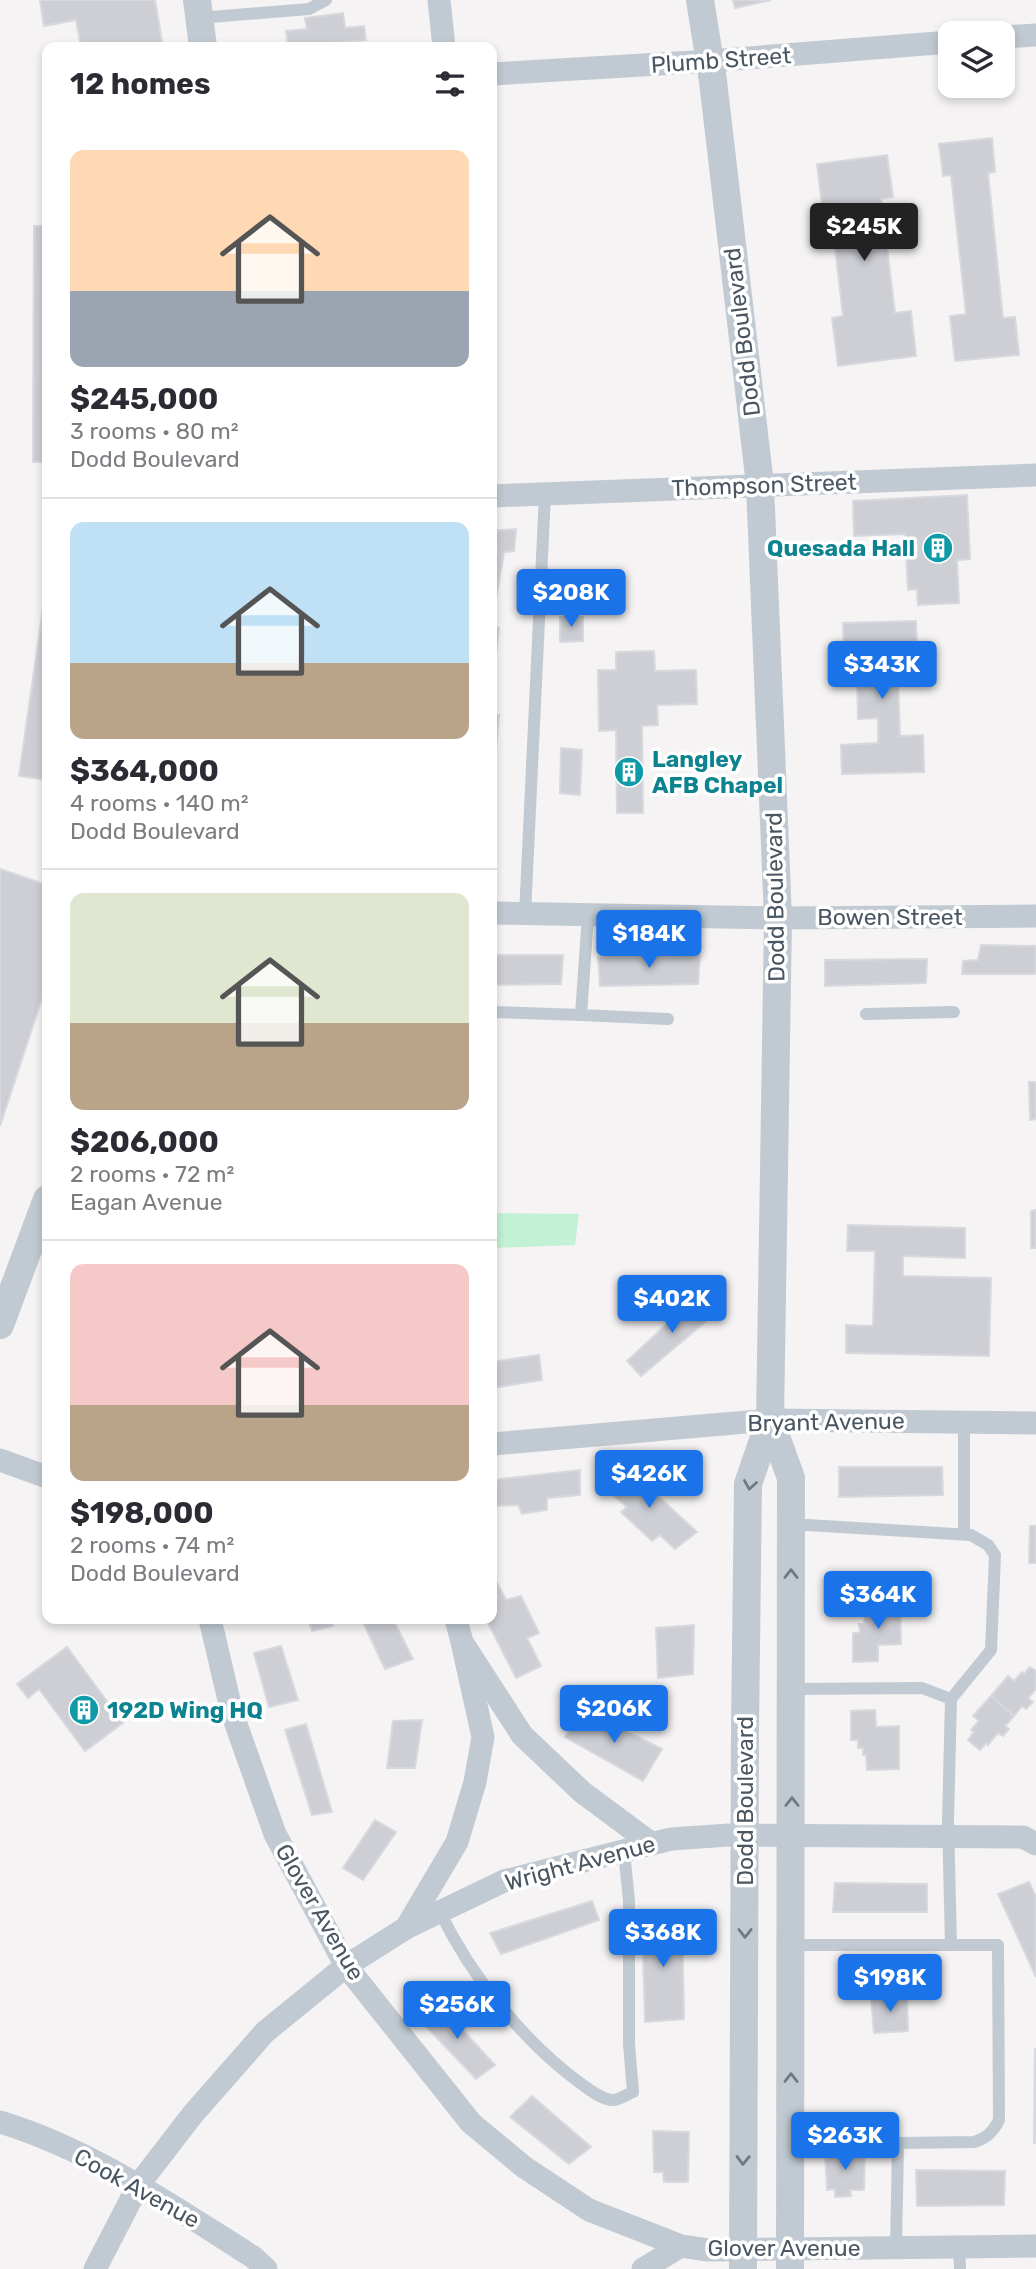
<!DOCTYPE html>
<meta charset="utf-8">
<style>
:root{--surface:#fff;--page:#f2f2f3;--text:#2b2b33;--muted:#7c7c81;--line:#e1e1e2;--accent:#1a73e8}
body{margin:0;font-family:Rubik,sans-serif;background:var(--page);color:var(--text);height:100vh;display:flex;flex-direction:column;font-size:26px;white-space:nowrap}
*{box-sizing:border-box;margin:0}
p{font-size:23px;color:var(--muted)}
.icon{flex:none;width:38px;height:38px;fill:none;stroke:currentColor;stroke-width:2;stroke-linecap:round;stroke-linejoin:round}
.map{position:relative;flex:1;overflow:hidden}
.sheet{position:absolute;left:42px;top:42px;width:455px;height:1582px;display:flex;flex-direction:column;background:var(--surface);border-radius:14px;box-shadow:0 4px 10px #0003}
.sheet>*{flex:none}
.fabs{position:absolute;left:938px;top:21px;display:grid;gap:14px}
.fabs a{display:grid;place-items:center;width:77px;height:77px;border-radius:14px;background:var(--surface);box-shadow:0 4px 10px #0003;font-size:35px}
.price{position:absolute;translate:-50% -60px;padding:0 16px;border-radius:7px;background:var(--accent);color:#fff;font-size:23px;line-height:46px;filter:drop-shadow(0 2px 4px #0008)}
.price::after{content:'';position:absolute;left:50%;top:42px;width:21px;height:16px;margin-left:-10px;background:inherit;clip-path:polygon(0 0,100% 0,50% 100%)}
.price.selected{background:#222;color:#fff}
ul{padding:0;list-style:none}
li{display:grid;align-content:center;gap:14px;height:371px;padding:0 28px}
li+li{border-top:2px solid var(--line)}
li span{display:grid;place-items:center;height:217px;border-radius:14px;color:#555}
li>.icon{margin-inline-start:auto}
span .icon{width:126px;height:126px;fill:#fffc;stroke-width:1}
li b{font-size:30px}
h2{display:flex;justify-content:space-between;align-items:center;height:84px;padding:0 28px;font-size:30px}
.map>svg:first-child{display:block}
.green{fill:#c3f1d5}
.building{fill:#cdcfd5;stroke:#d7d9de;stroke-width:2}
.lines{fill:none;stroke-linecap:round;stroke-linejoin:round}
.service{stroke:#c1cad2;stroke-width:12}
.minor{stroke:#c1cad2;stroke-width:23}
.tertiary{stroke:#c1cad2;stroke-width:28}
.oneway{stroke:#6e7983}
.labels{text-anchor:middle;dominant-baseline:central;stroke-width:7;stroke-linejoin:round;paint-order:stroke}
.street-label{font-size:23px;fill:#4a5661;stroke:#fff}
.culture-label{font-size:23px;font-weight:bold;fill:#0d838f;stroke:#fff;text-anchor:start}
</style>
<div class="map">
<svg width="1036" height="2269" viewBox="0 0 1036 2269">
<rect width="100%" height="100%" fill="#f5f3f3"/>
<!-- green -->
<path class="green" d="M492,1213L579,1214L575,1245L492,1248Z"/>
<!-- building -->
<path class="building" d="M40,0H155L163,47H81L76,20L44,26Z
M733,0H771L735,8Z
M343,13L345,28L364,26L366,40L288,47L286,31L307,29L305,18Z
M992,138L995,172L988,173L1003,318L1015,317L1019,355L955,361L950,316L966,314L951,175L943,176L939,144Z
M887,155L893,197L881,199L895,313L911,311L916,356L838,366L832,318L843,316L830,204L822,205L817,164Z
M34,226H47V462H33Z
M967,495L970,559L957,560L959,603L918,605L917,589L908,590L905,534L854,536L853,501Z
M516,529L514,551L504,552L495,605H492V531Z
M47,580V780L19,776Z
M560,617H583V641L560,642Z
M916,621L917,652L897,653L900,736L923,735L924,772L842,774L841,745L878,743V718L858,719L857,673L875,672V648L844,650L843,623Z
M492,627L499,628L492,689Z
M654,651L655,671L696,670L697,704L657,705L658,725L642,726L643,813H617L616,730L599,731L598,670H616V652Z
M492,715H499L493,782H492Z
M561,748L582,750L580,795L560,793Z
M0,869L47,885V983L0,1126Z
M981,945L1036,946V974H962L963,961L978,960Z
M492,955H563L561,984L492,985Z
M700,955L698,984L600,986L598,957Z
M927,959L926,983L825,986V960Z
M1029,1082H1036V1119L1030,1120Z
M1036,1210V1248H1031V1211Z
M848,1225L965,1228V1258L903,1256V1276L991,1278L989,1356L846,1353V1325L873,1326L875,1251H847Z
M698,1295L717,1312L641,1376L627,1361Z
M539,1355L542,1380L492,1388V1362Z
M626,1467L697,1532L675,1549L660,1535L652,1541L621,1512L627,1507L603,1487Z
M839,1467H942L943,1495L839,1497Z
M580,1470V1495L547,1498V1510L522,1514L518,1505L492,1506V1480Z
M1030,1526H1036V1563H1029Z
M496,1581L506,1600L521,1596L539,1633L527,1638L541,1666L516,1678L486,1619H492V1583Z
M900,1601L901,1644L878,1645V1661L853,1662V1633H860L859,1624H864L865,1617H868V1602Z
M308,1619H331L333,1626L312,1631Z
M366,1619H393L413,1659L385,1669L362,1620Z
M694,1625L693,1674L658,1678L656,1628Z
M281,1646L298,1700L269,1707L254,1653Z
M67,1647L123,1723L85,1751L39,1689L28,1698L17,1684Z
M1030,1667L1036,1671V1689L1028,1698L1033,1702L1026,1709L1022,1706L1014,1716L991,1696L1008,1676L1014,1681L1022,1672L1024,1674Z
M991,1696L1014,1716L1005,1726L1009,1729L1003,1736L998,1733L988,1745L986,1743L980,1750L968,1740L974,1732L971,1730L979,1721L973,1716Z
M584,1710L662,1749L643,1781L565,1737Z
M875,1710L876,1727L899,1726V1769L867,1770L866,1755H863V1748H858V1740H851V1711Z
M422,1720L415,1768H387L393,1721Z
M306,1724L332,1812L312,1815L285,1730Z
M375,1820L396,1832L363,1880L343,1868Z
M1029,1882L1036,1897V1977L998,1894Z
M835,1883L927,1884V1912H833Z
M592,1901L599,1920L501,1954L490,1933Z
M682,1916L684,2019L645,2022L642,1919Z
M907,1995L908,2031L874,2033L871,1997Z
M437,2002L495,2065L476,2079L419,2019Z
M1035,2048L1036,2143H1034Z
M532,2096L591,2147L569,2164L510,2117Z
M653,2131L689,2132L688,2182H664L663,2172H654Z
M825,2151L865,2152L864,2190H850L851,2196L835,2197V2189L827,2190Z
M916,2170L1005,2171L1004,2205L917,2206Z"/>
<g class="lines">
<!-- service -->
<path class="service" d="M199,18L309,9L326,0
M525,914L545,494
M588,915L581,1015L668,1019
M492,1012L581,1015
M866,1014L954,1012
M791,1524L971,1535L988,1545L995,1555L991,1650L951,1699
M964,1534V1422
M440,1912C471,1976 523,2041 580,2083C589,2089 601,2100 613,2100C619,2100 628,2094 633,2092L629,2044V1901L624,1851
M791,1945H951L948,1821L951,1699L922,1688L792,1689
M959,2247L960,2269
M896,2248L898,2143L974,2142C987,2138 993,2132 999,2120L998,1945H951"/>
<!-- minor -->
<path class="minor" d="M439,0L444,47
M1003,37L1036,35
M492,74L710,61L950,42
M492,496L1036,475
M492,913L778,918L1036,916
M492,1444L770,1420L1036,1423
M0,1460L47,1477
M210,1619L232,1713L275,1834L346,1966L471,2123L524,2167L589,2210L681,2246L708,2250L1036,2246
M456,1619L462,1642L522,1735L582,1792L652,1844
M406,1928L457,1842L475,1782L483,1737L462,1642
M0,2122C90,2149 174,2207 253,2257L266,2269
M95,2269L139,2184L193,2114L265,2032L346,1966L406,1928L504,1881L671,1839L729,1835L1023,1837L1036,1844
M643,2269L681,2246"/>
<!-- tertiary -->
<path class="tertiary" d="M197,0L203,47
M700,0L713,81L760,485L778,918L770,1420L748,1484L745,1730L743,2269
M0,1325L47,1199
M770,1420L791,1478L790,2269"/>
</g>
<!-- one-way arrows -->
<defs><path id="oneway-chevron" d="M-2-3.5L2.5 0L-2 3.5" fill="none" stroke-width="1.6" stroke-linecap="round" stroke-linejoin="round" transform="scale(1.75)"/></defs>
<g class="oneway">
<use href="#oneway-chevron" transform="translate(750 1485) rotate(99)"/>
<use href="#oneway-chevron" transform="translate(791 1574) rotate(-90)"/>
<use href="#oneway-chevron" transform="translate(792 1802) rotate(-90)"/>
<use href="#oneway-chevron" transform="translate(745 1933) rotate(90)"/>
<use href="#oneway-chevron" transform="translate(791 2078) rotate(-90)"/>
<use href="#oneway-chevron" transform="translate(743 2160) rotate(91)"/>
</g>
<!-- icons -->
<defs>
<g id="building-disc" transform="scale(1.575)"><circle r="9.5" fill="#0f9aa8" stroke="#fff"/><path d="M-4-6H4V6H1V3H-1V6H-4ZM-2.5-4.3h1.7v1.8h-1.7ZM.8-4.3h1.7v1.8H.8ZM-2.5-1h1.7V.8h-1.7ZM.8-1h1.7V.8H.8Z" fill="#fff"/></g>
</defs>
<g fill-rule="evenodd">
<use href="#building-disc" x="938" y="548"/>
<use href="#building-disc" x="629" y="772"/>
<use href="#building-disc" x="84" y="1710"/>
</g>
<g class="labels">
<!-- street labels -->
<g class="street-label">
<text transform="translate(721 60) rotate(-4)">Plumb Street</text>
<text transform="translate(742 332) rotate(-97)">Dodd Boulevard</text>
<text transform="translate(764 485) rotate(-2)">Thompson Street</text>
<text transform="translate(775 897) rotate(-91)">Dodd Boulevard</text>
<text x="890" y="917">Bowen Street</text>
<text transform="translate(826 1422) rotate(-1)">Bryant Avenue</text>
<text transform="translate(745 1801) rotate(-90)">Dodd Boulevard</text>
<text transform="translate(580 1863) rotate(-15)">Wright Avenue</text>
<text transform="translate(320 1912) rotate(60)">Glover Avenue</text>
<text transform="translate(137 2188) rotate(29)">Cook Avenue</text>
<text x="784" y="2248">Glover Avenue</text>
</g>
<!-- culture labels -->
<g class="culture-label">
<text x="915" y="548" text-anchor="end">Quesada Hall</text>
<text x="652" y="759">Langley<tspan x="652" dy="26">AFB Chapel</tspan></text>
<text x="107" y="1710">192D Wing HQ</text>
</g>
</g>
</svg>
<div class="fabs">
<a><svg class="icon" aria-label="layers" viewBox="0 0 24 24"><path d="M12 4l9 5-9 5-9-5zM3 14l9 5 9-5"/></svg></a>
</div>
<b class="price selected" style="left:864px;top:263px">$245K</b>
<b class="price" style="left:571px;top:629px">$208K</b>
<b class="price" style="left:882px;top:701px">$343K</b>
<b class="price" style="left:649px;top:970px">$184K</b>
<b class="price" style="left:672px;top:1335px">$402K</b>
<b class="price" style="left:649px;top:1510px">$426K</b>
<b class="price" style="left:878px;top:1631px">$364K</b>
<b class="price" style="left:614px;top:1745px">$206K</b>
<b class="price" style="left:663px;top:1969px">$368K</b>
<b class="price" style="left:890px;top:2014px">$198K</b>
<b class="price" style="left:457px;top:2041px">$256K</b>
<b class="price" style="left:845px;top:2172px">$263K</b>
<section class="sheet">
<h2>12 homes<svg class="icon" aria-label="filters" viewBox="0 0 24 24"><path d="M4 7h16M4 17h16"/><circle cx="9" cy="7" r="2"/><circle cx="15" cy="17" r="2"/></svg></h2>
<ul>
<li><span style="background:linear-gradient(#ffd9b3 65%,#9aa5b1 0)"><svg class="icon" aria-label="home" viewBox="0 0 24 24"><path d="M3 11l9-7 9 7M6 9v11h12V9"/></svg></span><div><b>$245,000</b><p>3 rooms · 80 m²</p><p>Dodd Boulevard</p></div></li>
<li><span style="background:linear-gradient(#bfe0f5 65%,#b9a48a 0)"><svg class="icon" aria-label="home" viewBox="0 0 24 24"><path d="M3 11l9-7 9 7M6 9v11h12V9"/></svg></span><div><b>$364,000</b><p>4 rooms · 140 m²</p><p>Dodd Boulevard</p></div></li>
<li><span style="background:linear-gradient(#dfe7d0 60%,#b9a48a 0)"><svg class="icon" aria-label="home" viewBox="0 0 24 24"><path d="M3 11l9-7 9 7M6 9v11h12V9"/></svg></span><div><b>$206,000</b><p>2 rooms · 72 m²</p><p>Eagan Avenue</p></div></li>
<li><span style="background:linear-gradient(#f6c9c9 65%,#b9a48a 0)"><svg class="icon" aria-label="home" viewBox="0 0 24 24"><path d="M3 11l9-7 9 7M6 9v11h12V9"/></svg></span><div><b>$198,000</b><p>2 rooms · 74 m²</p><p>Dodd Boulevard</p></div></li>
</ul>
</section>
</div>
